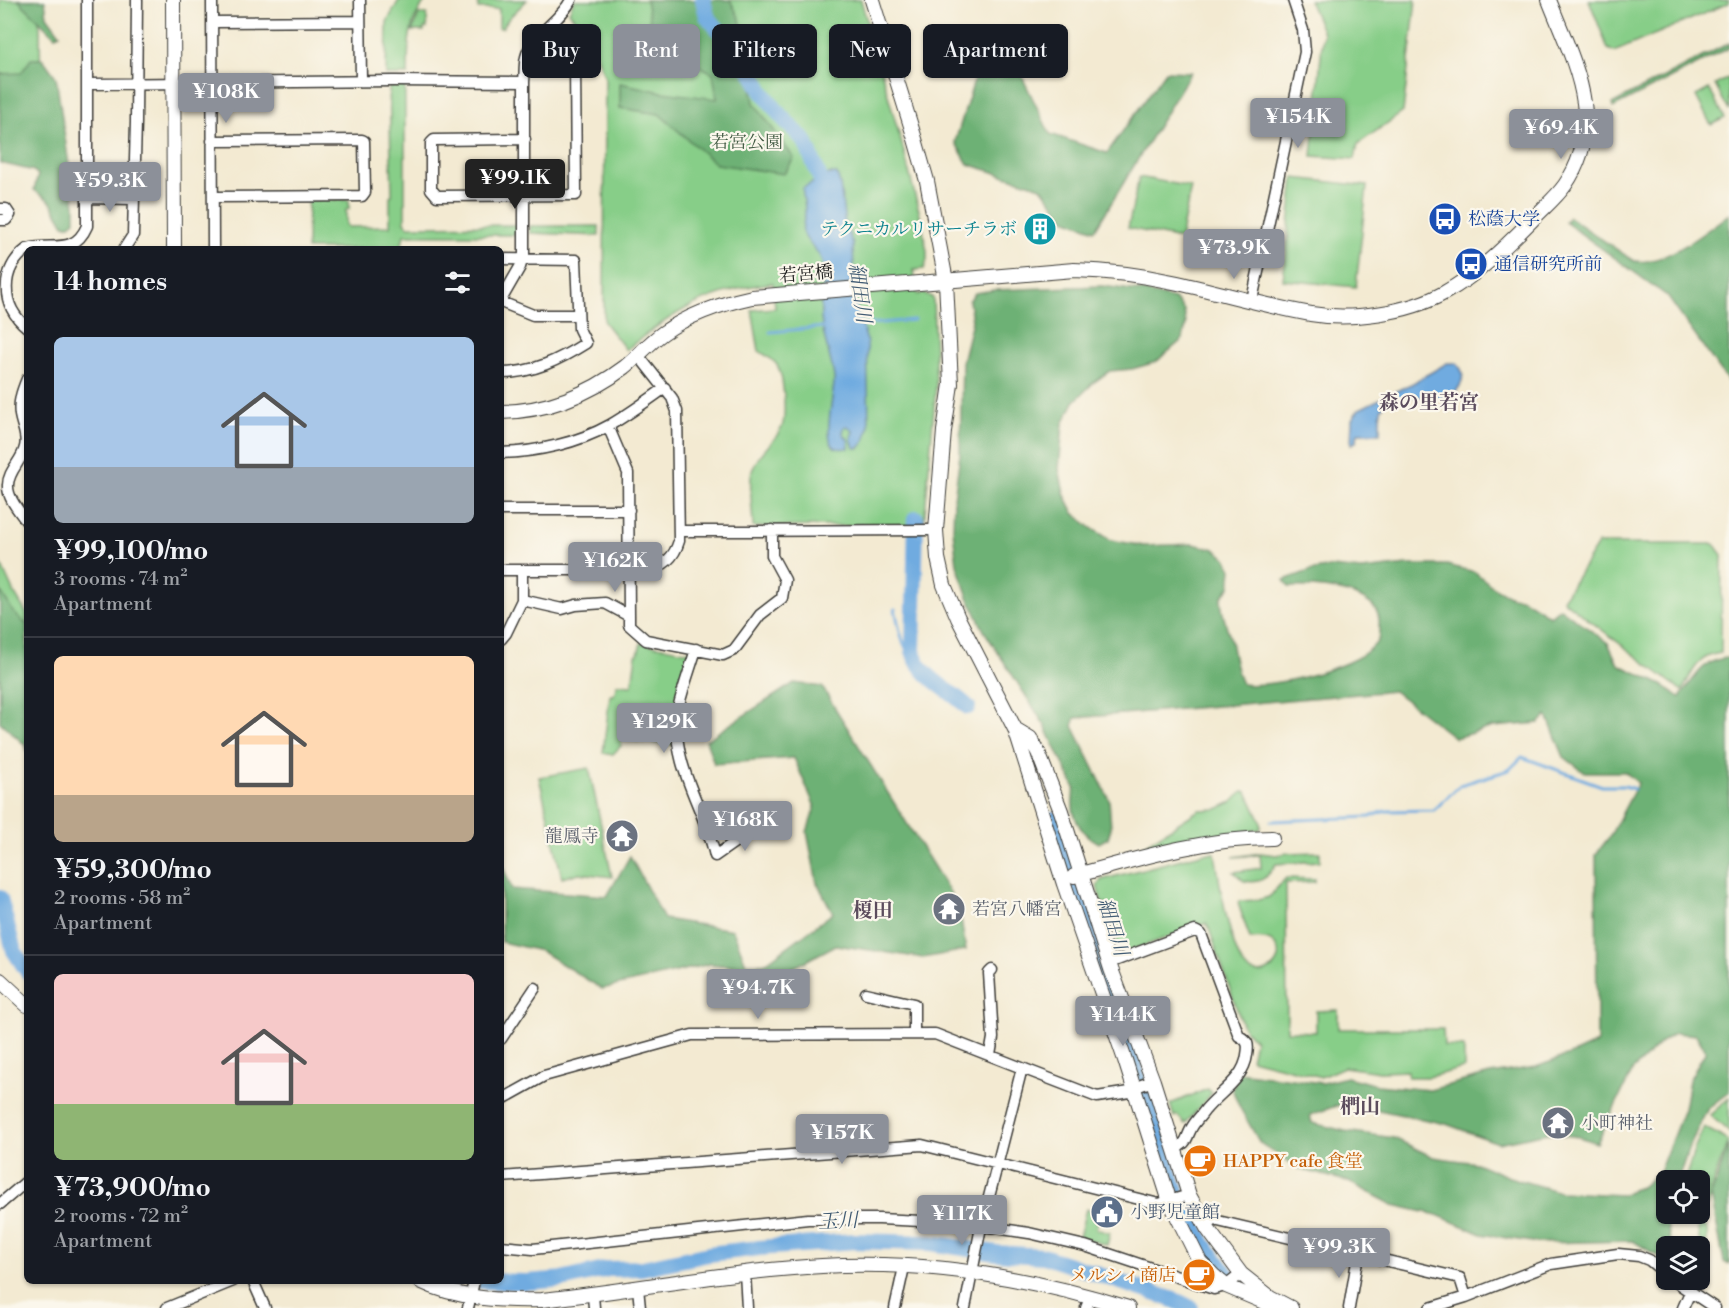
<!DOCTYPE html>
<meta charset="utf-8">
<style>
:root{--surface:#171b24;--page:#242831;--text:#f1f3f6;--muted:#9ea1a6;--line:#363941;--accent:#8c9099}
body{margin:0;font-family:"Libre Bodoni","Noto Serif JP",serif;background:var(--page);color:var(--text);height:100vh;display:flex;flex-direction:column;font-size:22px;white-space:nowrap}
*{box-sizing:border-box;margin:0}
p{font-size:20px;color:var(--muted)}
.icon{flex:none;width:33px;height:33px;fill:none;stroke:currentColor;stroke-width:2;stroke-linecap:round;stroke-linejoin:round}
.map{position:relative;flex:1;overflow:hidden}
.side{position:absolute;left:24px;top:246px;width:480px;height:1038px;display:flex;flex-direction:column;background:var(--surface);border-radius:9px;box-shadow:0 2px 4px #0004}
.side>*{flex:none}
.guide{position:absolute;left:522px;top:24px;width:570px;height:54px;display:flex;gap:12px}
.buttons{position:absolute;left:1656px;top:1170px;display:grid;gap:12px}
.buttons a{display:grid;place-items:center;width:54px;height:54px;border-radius:9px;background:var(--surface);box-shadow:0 2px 4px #0004;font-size:30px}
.price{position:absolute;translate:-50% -51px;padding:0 14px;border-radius:6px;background:var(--accent);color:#fff;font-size:20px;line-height:39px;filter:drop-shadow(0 2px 3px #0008)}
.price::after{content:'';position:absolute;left:50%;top:36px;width:18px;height:14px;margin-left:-9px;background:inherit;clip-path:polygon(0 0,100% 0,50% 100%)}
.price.current{background:#222;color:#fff}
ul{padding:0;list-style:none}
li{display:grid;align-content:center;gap:12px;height:318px;padding:0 30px}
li+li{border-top:2px solid var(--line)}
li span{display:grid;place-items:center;height:186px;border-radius:9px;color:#555}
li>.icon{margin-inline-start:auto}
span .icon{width:108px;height:108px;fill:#fffc;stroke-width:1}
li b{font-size:26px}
h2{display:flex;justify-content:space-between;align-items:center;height:72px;padding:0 30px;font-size:26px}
.chip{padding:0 21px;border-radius:9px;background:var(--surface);box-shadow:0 2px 4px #0004;font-size:21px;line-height:54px}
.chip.current{background:var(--accent);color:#fff}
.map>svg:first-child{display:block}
.green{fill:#87ce88;stroke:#527552;stroke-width:1.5}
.forest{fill:#6db174;stroke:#446648;stroke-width:1.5;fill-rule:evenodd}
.water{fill:#70abe0;stroke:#46647e;stroke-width:1.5}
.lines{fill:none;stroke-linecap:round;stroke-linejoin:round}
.stream{stroke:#70abe0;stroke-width:3}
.river{stroke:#70abe0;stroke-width:16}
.minor-casing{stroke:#3c3b37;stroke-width:13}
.tertiary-casing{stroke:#3c3b37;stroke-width:16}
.minor{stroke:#fff;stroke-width:10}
.tertiary{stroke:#fff;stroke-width:14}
.labels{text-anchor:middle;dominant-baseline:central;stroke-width:4.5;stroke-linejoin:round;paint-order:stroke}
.park-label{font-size:18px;fill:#415a42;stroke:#fbf7ec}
.transit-label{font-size:18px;fill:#164399;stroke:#fbf7ec;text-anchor:start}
.culture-label{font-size:18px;fill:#0d838f;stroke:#fbf7ec;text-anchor:end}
.street-label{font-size:18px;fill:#1c1c1c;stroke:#fbf7ec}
.worship-label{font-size:18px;fill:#5b616d;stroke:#fbf7ec;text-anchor:start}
.food-label{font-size:18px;fill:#c56008;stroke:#fbf7ec;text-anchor:start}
.service-label{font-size:18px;fill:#4e5e75;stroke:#fbf7ec;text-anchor:start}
.water-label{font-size:20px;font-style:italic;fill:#425c74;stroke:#fbf7ec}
.neighbourhood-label{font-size:20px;font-weight:bold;fill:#5b4c5d;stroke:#fbf7ec}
</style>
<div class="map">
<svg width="1729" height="1308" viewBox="0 0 1729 1308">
<rect width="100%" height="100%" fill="#fbf7ec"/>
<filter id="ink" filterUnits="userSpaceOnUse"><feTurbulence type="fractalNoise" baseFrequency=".0167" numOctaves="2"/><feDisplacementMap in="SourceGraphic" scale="12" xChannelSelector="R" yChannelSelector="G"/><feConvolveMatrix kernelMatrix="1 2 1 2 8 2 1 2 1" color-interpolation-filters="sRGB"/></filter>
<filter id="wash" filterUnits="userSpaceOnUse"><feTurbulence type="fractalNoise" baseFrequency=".008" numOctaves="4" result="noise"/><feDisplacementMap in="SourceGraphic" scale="24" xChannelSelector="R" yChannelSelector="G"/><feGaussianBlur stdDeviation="1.35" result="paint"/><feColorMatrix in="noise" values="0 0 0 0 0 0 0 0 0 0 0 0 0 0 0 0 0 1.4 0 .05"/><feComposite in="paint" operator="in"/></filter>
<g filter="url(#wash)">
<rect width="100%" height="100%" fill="#f3ead2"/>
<!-- green -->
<path class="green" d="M0,0H35L40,27L41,106L0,141Z
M399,0H427C407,21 408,48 408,75H386L387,22Z
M489,0H527L509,18L502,28H499V9H478V3Z
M574,0H861L903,148L920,215L927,251V260L924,269L914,270L917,294H926L933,298L936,385L924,525L753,527C753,512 748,484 752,471C758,453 772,445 781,429C787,419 784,376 777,365C773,359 765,355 759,351L752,310L775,308L773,283C710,290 674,311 626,350L604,322L605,78L590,37L569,12Z
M1309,0H1416L1403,112L1358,144L1355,159L1312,156L1323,33Z
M1589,0H1729V3L1614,52L1608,49Z
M419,14H427V28H424V31H412Z
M1728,78L1729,80V111L1715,85Z
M389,86H405V222L408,226L518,225L517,235H404L401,249H307L308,200H349V209L346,210V225L348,227L390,226V196L392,195Z
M1709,89L1725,118L1711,125L1696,96Z
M1139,177L1191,187L1180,239L1128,228Z
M1294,178L1367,186L1356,287L1283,280Z
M530,226H599V236L530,233Z
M1598,544H1714L1722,555L1721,653C1697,656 1693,671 1682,691L1564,601L1563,599Z
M0,562L13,591L27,614V704L0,700Z
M641,643L691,652L674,745L622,740L621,746L612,755L603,753L610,695H614L617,684L632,685L636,655L638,654Z
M589,768L612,877L579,873L562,878L539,777Z
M1243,791L1247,792L1261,822V828L1258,830L1180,840L1143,851L1140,848L1199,810L1217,809L1232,802Z
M1320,852V861L1276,864C1267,878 1261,884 1244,881L1234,872L1261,868L1260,855L1233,857L1260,853L1277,855L1287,853Z
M1205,853H1215C1218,875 1231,957 1247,969C1263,981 1286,963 1276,946C1271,937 1258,938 1250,939L1238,903L1239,901L1258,900L1269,897L1286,878L1315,879V882L1286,883L1287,1031L1316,1032V1011L1338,1010V1029H1443L1444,1046L1464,1047V1068L1429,1077H1408V1071L1380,1072L1344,1067L1321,1077L1251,1059L1255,1041L1243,1027L1207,923L1121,954L1106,903L1102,904L1097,887L1101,880Z
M1208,1089L1212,1093L1185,1124L1177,1115L1174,1117L1170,1104Z
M1729,1098V1132L1710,1115Z
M1704,1127L1729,1141L1713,1182L1708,1206L1700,1207V1180H1685L1695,1147Z
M1086,1209L1100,1214L1096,1229L1110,1233L1107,1245L1079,1237Z
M1692,1219C1717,1222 1706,1248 1700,1262L1701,1253L1697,1223H1690Z"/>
<!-- forest -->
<path class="forest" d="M18,0H45L47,16L60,34L55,36Z
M646,0H730L740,19L754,103L794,158L784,174L716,164L659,114L620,108V83L662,92L717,99L713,73L654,43Z
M1729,43V48L1613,108L1612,104Z
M983,52H1010L1050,134L1107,153L1166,71L1191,72L1095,230L1065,219L1041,187L968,164L955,142Z
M31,59H43L56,77L75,205V221L70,225H64L50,201L34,190L38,175L34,171L0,163V74L21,73Z
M1729,214V383L1667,296L1565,222L1569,217L1634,261C1664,266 1705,232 1729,214Z
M1102,286L1146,292L1175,299L1184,310L1186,324L1183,339L1156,362L1132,369L1110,371L1093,383L1074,402L1063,424L1059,469L1064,493L1074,513L1091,528L1111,540L1144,546L1193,544L1215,549L1226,558L1232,569L1230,587L1221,598C1221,615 1227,625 1231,641C1234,656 1235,670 1242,684C1268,689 1365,667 1378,640C1379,637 1379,630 1379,626C1384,589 1314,586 1289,587L1284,580L1309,571L1332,567L1361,570L1408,565H1447L1475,572L1493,587L1511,597L1522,598L1550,616L1560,608L1608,643L1618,664L1664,686L1680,697C1694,679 1703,658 1729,658V1092L1708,1108L1689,1147L1678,1180H1666V1214H1669L1667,1223L1671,1246H1666V1264L1663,1259L1633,1241L1539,1243L1481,1234L1437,1215L1393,1205L1347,1181L1299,1169L1260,1143L1240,1108L1232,1089L1239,1072L1322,1083L1347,1077L1377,1085L1430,1090L1490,1074L1536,1067L1575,1053L1597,1043L1596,854L1610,836L1638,783L1625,772H1584L1564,757L1547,716L1539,723L1493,727L1455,738L1394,691L1075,718L1073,726L1109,799L1111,828L1108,838L1099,843C1078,834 1068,810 1075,788L1044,724L984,631L968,597L957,565L953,530L954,499L960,454L962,362L972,321L969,301L975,293L994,290ZM1675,1033L1696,1035L1706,1051L1689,1080L1684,1109L1659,1172L1641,1187L1629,1191L1622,1195L1560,1192L1509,1177L1476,1163L1433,1157L1394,1138L1345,1131L1312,1123L1310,1115L1345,1103L1446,1124L1498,1143L1547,1133L1579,1137L1597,1143L1633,1070L1661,1042Z
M0,590L14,613L27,625V752L25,745L0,722Z
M794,683L822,687L959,907L966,950L923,958L836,945L787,971L710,964L602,989L541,951L501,942V862L512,889L607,896L630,856L664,919L733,930L746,964H764L833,913L817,883L807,832L815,807L794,758L714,764L706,740Z
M1729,1145V1265L1724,1262L1711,1195Z"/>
<!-- water -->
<path class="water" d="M829,174H837L840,184L845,224L853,244L855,301L867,341L869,427L865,441L859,448H854L851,438L853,431L847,426L844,427L843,434L848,439L849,448C845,448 840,449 836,448C820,440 836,391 834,377C831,357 823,338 821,318C819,300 828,278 821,259C818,251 809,244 805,237C799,226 806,220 805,210C805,201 802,197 803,188Z
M1447,363H1456C1468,373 1462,389 1449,397H1395C1376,405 1381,416 1380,433H1358L1356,442L1351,444L1352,419L1359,409L1413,383Z"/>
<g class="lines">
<!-- stream -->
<path class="stream" d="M859,325L914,320
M770,332L825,327
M895,609C899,626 902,652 918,664
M1271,821L1370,817L1385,811L1434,810L1460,785L1509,770L1522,757L1602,786H1625L1634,789"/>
<!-- river -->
<path class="river" d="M703,0L707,16L747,64L762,91L780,115L805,141L822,183L824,199
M916,518L913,651C920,677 949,689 968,707
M1055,819L1074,885L1177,1193L1204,1244L1230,1278
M0,898L14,951L27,971
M480,1281L527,1282L566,1279L608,1269L642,1268L709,1254L759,1248L855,1241L931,1243L996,1253L1043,1256L1177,1301L1191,1308"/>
</g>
</g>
<g filter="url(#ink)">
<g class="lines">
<!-- minor casing -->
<g class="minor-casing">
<path id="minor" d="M212,0L213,249
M360,0L361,81
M212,22L360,21
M87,84L394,81L524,82
M525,139L434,140L431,143V189L437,196L576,195L575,61L572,54L549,27
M212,141L362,140L364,141L365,192L362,196L213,197
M88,198L133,199
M0,209H6L10,215L6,220H0
M27,249C0,269 0,306 27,327
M28,249C52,242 74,256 87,226V0
M124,249L133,235L136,122L137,0
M501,259L576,260L579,329L586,343C559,360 533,373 501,373
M501,300L520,267L524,254V82C525,74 524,65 526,57C532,34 560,22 571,0
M1252,300L1305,52L1303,30L1293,0
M501,302L533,315H578
M27,379C22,391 18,402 20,415C22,427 28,436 25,447C22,461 8,471 8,485C7,498 20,512 27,522
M608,426L628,473L629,616
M501,453C537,452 578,443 610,425C629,414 647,401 665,388
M501,510H629
M679,531L936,530
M501,570H647C664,566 674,558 679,541L677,411L672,398L638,355
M522,600L562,609L576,605L605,603L629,616V625L646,640L723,655L734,650L760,615L782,598L785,580L772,556V530
M501,639L506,633L522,600V570
M696,649C691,667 679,698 677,715C673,769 704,806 715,856L735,842L755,821
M1109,963L1195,931L1201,934L1239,1036C1248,1041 1249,1044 1247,1055C1244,1079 1220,1092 1205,1110C1201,1116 1194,1122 1191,1129C1184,1143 1189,1140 1174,1150
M866,993L914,1004V1033
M501,1039L535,988
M990,1055L993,1038L989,973L992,970
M501,1100L544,1076L692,1035L935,1034L1022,1068
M501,1177L922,1145L1159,1204L1189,1195
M0,1204L27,1181
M1201,1217L1460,1278L1466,1297
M501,1246L533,1249L808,1219H879L942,1222L968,1224L1029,1233L1085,1246L1214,1289L1226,1286L1241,1274
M745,1273L747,1308
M1673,1280L1715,1308
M253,1281L265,1308
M638,1288L640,1308
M593,1295L594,1308
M167,1308L233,1281
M468,1308L474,1281
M895,1308L904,1267
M965,1308L980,1232L1022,1068L1097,1097L1130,1092L1133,1088L1153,1081
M1086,1308L1091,1296
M1349,1308L1358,1255
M1430,1308L1466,1297L1551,1264L1618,1254L1639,1256L1649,1260L1666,1274
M1683,1308L1690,1292"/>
</g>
<!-- tertiary casing -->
<g class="tertiary-casing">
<path id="tertiary" d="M173,0L174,249
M872,0L915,139L927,181L946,281L951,384L944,431L936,530L938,558L944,585L958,618L1015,729L1064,884L1125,1060L1170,1202L1200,1262L1213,1275L1226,1286L1278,1308
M501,412C547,411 588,395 625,367C638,356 649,343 663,333C690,314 720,304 752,297L1074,270C1108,271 1141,275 1173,282C1219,292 1265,306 1311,314C1350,321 1408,313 1444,293C1477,275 1504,248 1531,221C1542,209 1556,198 1565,185C1608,123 1573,61 1549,0
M1015,729L1030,738L1038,752L1061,811L1111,969L1153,1081L1189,1195L1207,1228L1241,1274L1270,1297L1291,1308
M1074,876C1139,858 1205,838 1272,838
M0,980L27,1005
M420,1281C457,1299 501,1301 542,1300C635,1290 728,1271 822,1266C926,1260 1029,1277 1128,1308"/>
</g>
<!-- minor -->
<use href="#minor" class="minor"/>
<!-- tertiary -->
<use href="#tertiary" class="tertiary"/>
</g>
</g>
<!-- icons -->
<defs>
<g id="bus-disc" transform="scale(1.725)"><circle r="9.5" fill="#1a4fb4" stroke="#fbf7ec"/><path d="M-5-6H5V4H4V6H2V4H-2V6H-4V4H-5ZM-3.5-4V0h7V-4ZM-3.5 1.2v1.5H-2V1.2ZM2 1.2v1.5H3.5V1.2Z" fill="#fff"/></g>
<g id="building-disc" transform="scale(1.725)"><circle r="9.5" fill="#0f9aa8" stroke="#fbf7ec"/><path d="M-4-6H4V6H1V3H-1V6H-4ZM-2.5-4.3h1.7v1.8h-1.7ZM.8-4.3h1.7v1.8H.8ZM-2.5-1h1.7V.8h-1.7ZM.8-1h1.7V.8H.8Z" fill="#fff"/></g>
<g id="temple-disc" transform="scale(1.725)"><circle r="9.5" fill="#6b7280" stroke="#fbf7ec"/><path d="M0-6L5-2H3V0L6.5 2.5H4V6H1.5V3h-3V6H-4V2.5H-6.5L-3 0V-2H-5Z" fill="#fff"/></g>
<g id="cafe-disc" transform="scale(1.725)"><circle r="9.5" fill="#e8710a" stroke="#fbf7ec"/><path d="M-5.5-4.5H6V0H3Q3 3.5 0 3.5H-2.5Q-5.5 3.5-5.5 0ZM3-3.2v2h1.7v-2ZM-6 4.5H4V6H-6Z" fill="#fff"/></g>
<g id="civic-disc" transform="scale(1.725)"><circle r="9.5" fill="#5c6f8a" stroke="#fbf7ec"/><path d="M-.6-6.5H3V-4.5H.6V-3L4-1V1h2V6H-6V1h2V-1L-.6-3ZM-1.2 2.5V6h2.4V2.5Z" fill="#fff"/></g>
</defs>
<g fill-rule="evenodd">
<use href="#bus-disc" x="1445" y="219"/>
<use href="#building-disc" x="1040" y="229"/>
<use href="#bus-disc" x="1471" y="264"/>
<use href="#temple-disc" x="622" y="836"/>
<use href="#temple-disc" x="949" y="909"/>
<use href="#temple-disc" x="1558" y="1123"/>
<use href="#cafe-disc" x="1200" y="1161"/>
<use href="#civic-disc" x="1107" y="1212"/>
<use href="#cafe-disc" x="1199" y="1275"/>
</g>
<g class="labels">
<!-- park labels -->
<g class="park-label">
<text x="747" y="142">若宮公園</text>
</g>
<!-- transit labels -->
<g class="transit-label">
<text x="1468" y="219">松蔭大学</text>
<text x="1494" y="264">通信研究所前</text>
</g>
<!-- culture labels -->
<g class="culture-label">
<text x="1017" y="229">テクニカルリサーチラボ</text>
</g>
<!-- street labels -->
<g class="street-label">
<text transform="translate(806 274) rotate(-5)">若宮橋</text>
</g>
<!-- worship labels -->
<g class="worship-label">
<text x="599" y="836" text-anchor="end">龍鳳寺</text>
<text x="972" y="909">若宮八幡宮</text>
<text x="1581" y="1123">小町神社</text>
</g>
<!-- food labels -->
<g class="food-label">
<text x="1223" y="1161">HAPPY cafe 食堂</text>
<text x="1176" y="1275" text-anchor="end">メルシィ商店</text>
</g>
<!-- service labels -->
<g class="service-label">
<text x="1130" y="1212">小野児童館</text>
</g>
<!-- water labels -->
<g class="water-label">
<text transform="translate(859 293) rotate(82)">細田川</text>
<text transform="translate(1112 927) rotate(72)">細田川</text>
<text transform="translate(838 1222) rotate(-3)">玉川</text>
</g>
<!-- neighbourhood labels -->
<g class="neighbourhood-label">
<text x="1429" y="403">森の里若宮</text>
<text x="873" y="911">榎田</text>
<text x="1360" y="1107">椚山</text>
</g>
</g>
</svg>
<div class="buttons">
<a><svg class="icon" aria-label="locate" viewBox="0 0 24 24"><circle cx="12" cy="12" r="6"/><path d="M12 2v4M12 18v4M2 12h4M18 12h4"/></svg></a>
<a><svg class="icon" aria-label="layers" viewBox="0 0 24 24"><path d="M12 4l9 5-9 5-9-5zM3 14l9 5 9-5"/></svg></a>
</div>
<b class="price" style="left:226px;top:124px">¥108K</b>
<b class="price" style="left:1298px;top:149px">¥154K</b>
<b class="price" style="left:1561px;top:160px">¥69.4K</b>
<b class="price current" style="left:515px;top:210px">¥99.1K</b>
<b class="price" style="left:110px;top:213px">¥59.3K</b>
<b class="price" style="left:1234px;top:280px">¥73.9K</b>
<b class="price" style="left:615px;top:593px">¥162K</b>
<b class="price" style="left:664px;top:754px">¥129K</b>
<b class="price" style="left:745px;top:852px">¥168K</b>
<b class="price" style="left:758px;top:1020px">¥94.7K</b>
<b class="price" style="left:1123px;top:1047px">¥144K</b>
<b class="price" style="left:842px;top:1165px">¥157K</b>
<b class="price" style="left:962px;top:1246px">¥117K</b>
<b class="price" style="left:1339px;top:1279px">¥99.3K</b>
<div class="guide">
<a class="chip">Buy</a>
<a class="chip current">Rent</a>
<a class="chip">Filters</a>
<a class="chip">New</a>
<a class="chip">Apartment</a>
</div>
<section class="side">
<h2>14 homes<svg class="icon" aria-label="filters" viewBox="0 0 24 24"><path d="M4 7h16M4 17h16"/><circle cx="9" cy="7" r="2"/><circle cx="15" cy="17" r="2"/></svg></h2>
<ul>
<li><span style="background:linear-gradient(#a9c7e8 70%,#9aa5b1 0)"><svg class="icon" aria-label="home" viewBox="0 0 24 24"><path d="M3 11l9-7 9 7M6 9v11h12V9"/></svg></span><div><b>¥99,100/mo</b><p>3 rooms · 74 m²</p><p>Apartment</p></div></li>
<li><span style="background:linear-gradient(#ffd9b3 75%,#b9a48a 0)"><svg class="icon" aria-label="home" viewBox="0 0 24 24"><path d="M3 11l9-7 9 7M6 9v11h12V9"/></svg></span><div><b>¥59,300/mo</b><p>2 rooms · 58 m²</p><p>Apartment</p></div></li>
<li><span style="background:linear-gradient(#f6c9c9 70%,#8fb573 0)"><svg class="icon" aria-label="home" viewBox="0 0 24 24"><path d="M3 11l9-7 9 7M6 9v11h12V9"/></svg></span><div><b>¥73,900/mo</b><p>2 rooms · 72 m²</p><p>Apartment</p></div></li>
</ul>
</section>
</div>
